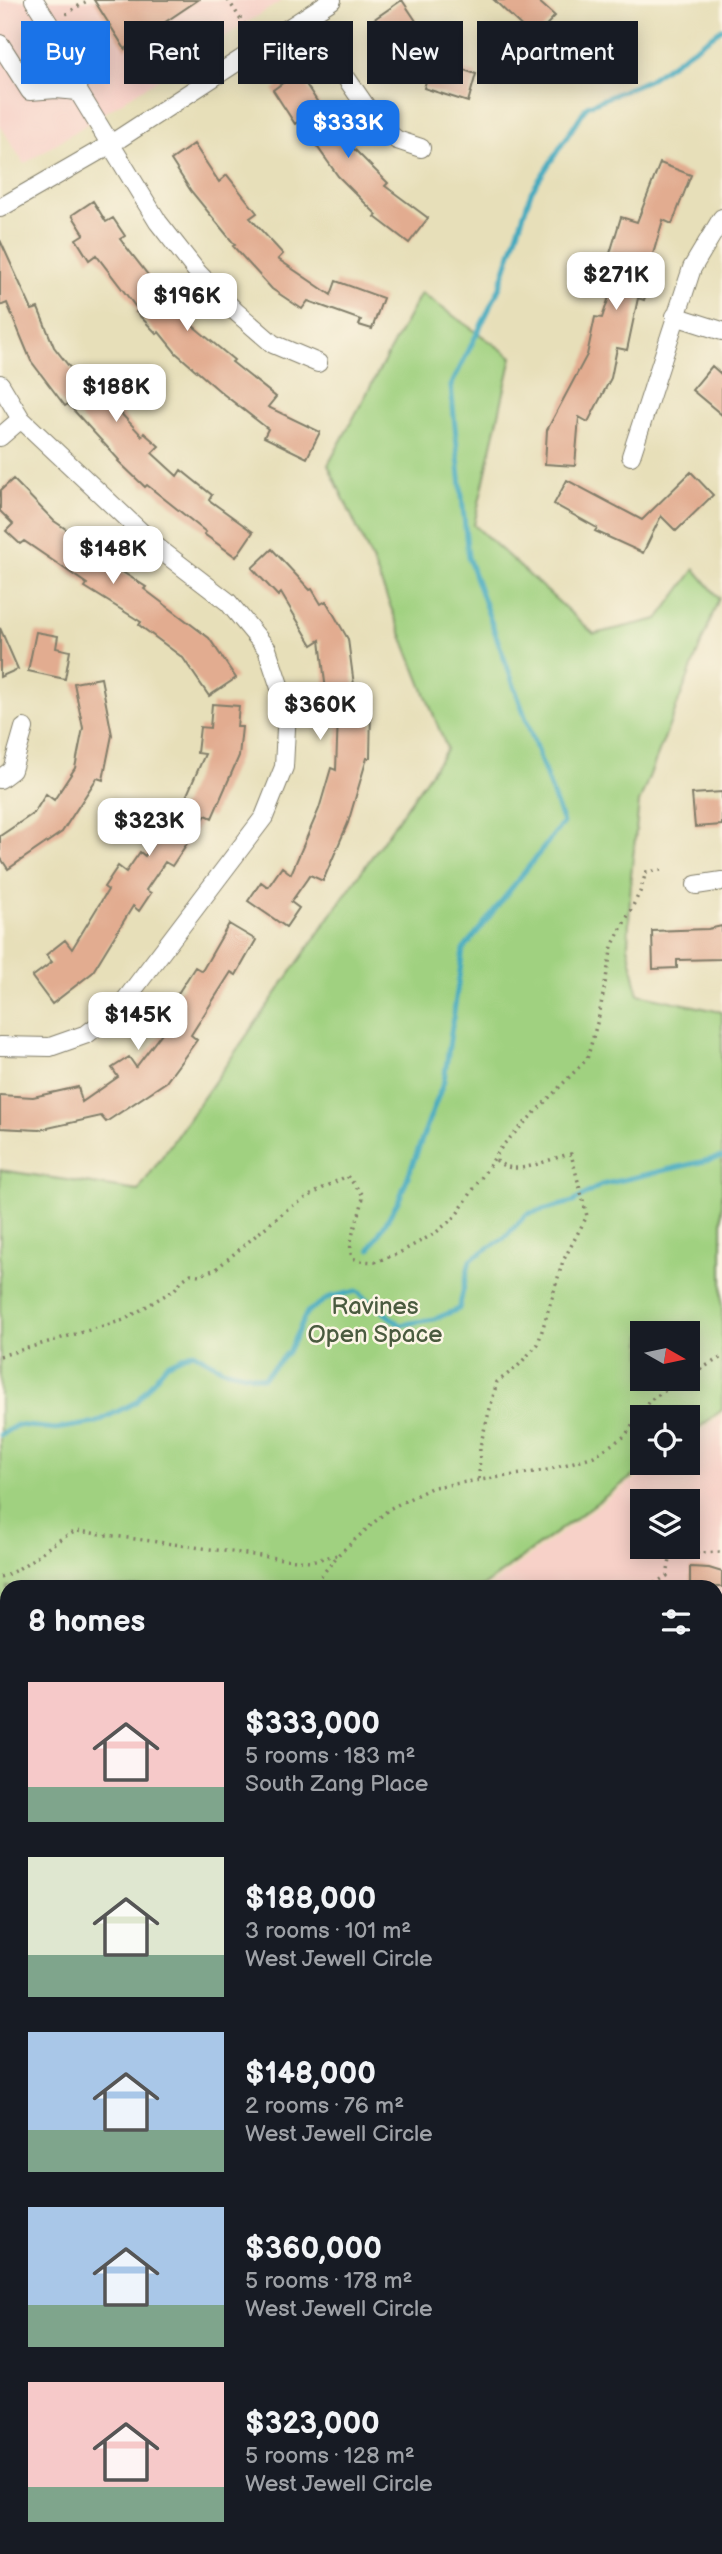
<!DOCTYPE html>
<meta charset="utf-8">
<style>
:root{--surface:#171b24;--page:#20242c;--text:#f1f3f6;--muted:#9ea1a6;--accent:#1a73e8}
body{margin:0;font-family:"Balsamiq Sans",sans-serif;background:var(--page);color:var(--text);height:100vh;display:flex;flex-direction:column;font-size:26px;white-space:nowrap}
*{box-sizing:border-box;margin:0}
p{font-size:23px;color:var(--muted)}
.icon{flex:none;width:38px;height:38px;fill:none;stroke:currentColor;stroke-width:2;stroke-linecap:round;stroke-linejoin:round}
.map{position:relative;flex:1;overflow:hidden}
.sheet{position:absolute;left:0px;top:1580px;width:723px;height:975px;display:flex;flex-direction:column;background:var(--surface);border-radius:21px 21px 0 0;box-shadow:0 4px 18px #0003}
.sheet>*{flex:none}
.banner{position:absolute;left:21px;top:21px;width:681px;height:63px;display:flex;gap:14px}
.needle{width:46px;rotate:99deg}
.tools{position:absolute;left:630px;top:1321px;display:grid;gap:14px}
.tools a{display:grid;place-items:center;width:70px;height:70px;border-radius:0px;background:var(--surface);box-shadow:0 4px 18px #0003;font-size:35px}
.price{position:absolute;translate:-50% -60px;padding:0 16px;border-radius:14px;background:#fff;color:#222;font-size:23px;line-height:46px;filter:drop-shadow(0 2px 4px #0008)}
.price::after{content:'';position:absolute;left:50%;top:42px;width:21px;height:16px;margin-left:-10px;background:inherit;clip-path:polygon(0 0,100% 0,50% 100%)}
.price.on{background:var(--accent);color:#fff}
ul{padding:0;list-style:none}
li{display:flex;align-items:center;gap:21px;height:175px;padding:0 28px}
li span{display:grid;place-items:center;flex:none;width:196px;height:140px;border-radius:0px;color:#555}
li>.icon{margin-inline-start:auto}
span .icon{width:84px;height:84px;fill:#fffc;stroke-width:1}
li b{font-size:30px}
h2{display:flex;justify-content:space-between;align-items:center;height:84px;padding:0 28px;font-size:30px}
.chip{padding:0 24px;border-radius:0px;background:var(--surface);box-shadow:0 4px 18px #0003;font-size:24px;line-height:63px}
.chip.on{background:var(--accent);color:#fff}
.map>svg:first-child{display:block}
.built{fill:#f7d1c8;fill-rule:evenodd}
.green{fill:#a0d180;stroke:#5e764e;stroke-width:2;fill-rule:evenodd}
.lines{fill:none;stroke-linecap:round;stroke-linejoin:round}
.stream{stroke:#3fa9be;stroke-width:5}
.building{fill:#e2ac90}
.minor-casing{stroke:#827e6a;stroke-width:20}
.path{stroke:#827e6a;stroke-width:3.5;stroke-dasharray:2 5;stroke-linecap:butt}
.minor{stroke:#fff;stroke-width:18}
.labels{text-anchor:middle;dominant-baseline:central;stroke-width:5;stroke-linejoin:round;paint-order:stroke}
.park-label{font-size:24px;fill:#4a5b3f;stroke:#fcf5e5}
</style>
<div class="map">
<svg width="722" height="2554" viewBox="0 0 722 2554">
<rect width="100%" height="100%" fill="#fcf5e5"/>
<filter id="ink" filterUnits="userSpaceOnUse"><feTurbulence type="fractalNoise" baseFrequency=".0143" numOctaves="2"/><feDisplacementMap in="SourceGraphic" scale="14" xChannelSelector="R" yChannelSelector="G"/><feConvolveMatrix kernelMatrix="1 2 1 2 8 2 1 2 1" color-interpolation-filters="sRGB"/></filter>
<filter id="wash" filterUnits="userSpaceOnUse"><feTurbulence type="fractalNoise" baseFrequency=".00686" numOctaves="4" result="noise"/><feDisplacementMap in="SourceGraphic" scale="28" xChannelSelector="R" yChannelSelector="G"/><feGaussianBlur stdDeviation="1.57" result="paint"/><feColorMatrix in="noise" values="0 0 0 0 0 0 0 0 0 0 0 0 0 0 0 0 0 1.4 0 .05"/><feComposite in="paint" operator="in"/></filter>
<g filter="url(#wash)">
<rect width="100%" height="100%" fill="#e7dfb9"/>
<!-- built -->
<path class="built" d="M0,0H283L24,164L0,125Z
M722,1414V2025L716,2030V1587H488L656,1463H688V1440ZM642,1502H688V1547H642Z"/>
<!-- green -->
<path class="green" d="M421,293L512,357L474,525L594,634L658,619L695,569L719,598L639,803L631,876L628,946L638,994L722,1012V1410L688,1436V1418H642V1463H651L482,1587H7V2093L0,2052V1170L138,1191L447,749L372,560L328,465ZM642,1334H688V1379H642Z"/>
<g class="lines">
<!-- stream -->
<path class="stream" d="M370,1249L399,1200L444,1081L463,950L563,823L468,557L451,386L499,289L531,192L587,106L648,80L722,29
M0,1435L17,1425L55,1429L95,1423L136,1402L167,1364L193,1352L223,1369L263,1378L288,1352L307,1312L330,1297L357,1291L400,1325L434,1319L459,1309L470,1260L504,1238L527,1214L573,1202L601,1185L722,1157"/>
</g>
<g id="blocks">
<!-- building -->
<path class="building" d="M94,0H198L125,49Z
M402,0L416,21L408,27L420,45L396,61L370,22Z
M494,0H537L555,16L534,38Z
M445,56L463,61L461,69L476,74L468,102L424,88L432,61L440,73Z
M298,72L326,115L330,113L354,145L352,147L388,183L385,186L428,218L409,243L375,217L377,215L338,176L299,121L295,124L273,90Z
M194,144L219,182L227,175L257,213L250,218L283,254L278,259L331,295L336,281L383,298L372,329L359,325L361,320L308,301L302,309L272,289L233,246L235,245L191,191L171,160Z
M660,163L691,175L672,224L663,220L646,278L651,280L644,300L638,298L627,350L617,348L611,378L588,422L579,417L575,466L545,464L547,430L587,355L595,317L602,318L620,264L608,260L621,217L637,222Z
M93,201L106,222L113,218L125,236L120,239L159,289L190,318L187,321L234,360L232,362L276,397L268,407L320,432L307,458L264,437L268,429L222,393L176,353L159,332L157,334L136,312L138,310L96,255L89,260L76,239L84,234L72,215Z
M0,240L32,310L38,308L54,347L95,400L102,393L142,436L144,433L159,446L152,453L177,476L181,470L212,495L209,500L253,532L236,557L204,534L206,532L147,485L145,487L118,461L119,460L68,404L65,406L31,361L7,303L0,306Z
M712,366L722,375V415L692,390Z
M691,472L713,495L676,531L661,516L643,553L595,531L597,528L554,504L567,480L642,520Z
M13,479L54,521L97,550L94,554L146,587L144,589L209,638L236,678L209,696L183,658L139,625L141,622L85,587L87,584L24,541L20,544L6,531L13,524L0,511V491Z
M272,549L310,590L312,589L321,604L326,601L348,639L357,708L371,709L370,758H367L348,823L323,881L310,875L291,902L299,908L286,927L248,901L261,882L268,887L282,867L291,874L319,809L331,768L336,770L339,689L326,691L320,640L312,645L281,593L278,596L252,568Z
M0,628L18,669L0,677Z
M36,632L58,636L56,648L70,651L65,679L28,671Z
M101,678L112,735L103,780L97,778L62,832L8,869L0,857V836L34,813L46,794L54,800L75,768L83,728L74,683Z
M212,704L239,706L237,727H242L239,756L212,818L206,815L172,866L165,862L146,890L151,893L139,911L133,906L92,973L52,1004L32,977L52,962L46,955L65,940L72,949L108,890L104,887L118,866L126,872L140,852L145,856L175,810L179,813L205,754L197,753L200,727L210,728Z
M722,792V825L695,827L692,794Z
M229,924L256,940L236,975L231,972L191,1035L197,1040L166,1082L106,1122L101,1116L39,1130L0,1128V1095L33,1097L78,1087L82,1102L118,1077L112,1068L129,1057L136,1067L174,1017L166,1012L195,967L202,971Z
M722,926V959L677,960V968L653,969L652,931L708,929Z
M690,1567L709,1568L722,1572V1587H690Z"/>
</g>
</g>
<g filter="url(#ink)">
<use href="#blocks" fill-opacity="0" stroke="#827e6a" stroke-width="2"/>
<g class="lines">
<!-- minor casing -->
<g class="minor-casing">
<path id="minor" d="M34,0L79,71L78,91
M305,18L380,127L397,140L421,148
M0,44L30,91L56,89L78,91L158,222L198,273L235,311L273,344L318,363
M0,208L111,144L332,0
M675,316L722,331
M0,384L21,419L158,548L228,602L267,649L287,709L284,767L264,817L117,1011L87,1034L50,1047L0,1046
M0,437L21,419
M631,456L692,268L722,218
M0,779L12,770L24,728
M696,885L722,881
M716,1759L722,1757
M716,1810L722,1805
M716,1874L722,1870
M716,1933L722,1929
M716,1995L722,1990
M716,2066L722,2061
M716,2133L722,2142
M0,2296L7,2297
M0,2528L7,2529
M122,2548L158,2554
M605,2554L606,2548"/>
</g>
<!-- path -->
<path class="path" d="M228,0L246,27
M66,14L88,0
M72,24L95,57V62
M152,31L178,71
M0,1356L124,1320L175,1289L182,1280L191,1274L200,1275L216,1269L286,1210L323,1188L347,1176L363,1195C362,1217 346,1236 352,1258L361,1261L375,1262L397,1254L434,1234L455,1217L503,1145L587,1059L599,1016L612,946L640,892L646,872L661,870
M688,1376L722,1357
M479,1479L480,1446L497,1382L517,1367L538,1344L563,1261L587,1216L571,1154C549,1157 517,1179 497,1161L498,1155
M0,1577C29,1568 48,1542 77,1531L283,1559L311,1561L337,1555
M312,1587L339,1554L389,1509L433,1487L548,1470L594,1456L625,1436L649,1401L683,1379
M648,1587L667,1576L671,1554L722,1552
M716,1735L722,1731
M716,2039L722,2034
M0,2048L7,2029
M0,2074L5,2108L7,2163
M0,2254L7,2171"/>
<!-- minor -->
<use href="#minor" class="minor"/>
</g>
</g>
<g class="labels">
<!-- park labels -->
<g class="park-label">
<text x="375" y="1306">Ravines<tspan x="375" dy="28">Open Space</tspan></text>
</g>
</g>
</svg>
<div class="tools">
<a><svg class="needle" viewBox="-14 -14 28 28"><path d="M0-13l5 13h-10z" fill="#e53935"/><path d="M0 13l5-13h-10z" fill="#9ea1a6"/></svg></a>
<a><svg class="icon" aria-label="locate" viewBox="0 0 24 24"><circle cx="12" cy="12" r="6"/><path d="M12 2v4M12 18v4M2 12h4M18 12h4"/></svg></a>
<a><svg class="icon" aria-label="layers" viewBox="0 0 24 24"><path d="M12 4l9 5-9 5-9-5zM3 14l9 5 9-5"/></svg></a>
</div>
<b class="price on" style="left:348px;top:160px">$333K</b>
<b class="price" style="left:616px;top:312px">$271K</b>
<b class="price" style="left:187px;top:333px">$196K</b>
<b class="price" style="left:116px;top:424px">$188K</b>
<b class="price" style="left:113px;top:586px">$148K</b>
<b class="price" style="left:320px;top:742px">$360K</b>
<b class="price" style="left:149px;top:858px">$323K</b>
<b class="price" style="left:138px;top:1052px">$145K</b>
<div class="banner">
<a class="chip on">Buy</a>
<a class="chip">Rent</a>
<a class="chip">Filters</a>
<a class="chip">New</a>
<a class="chip">Apartment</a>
</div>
<section class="sheet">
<h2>8 homes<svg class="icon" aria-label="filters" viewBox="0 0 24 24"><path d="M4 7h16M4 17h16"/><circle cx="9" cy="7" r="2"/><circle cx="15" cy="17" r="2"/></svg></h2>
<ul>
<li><span style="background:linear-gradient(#f6c9c9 75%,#7fa58c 0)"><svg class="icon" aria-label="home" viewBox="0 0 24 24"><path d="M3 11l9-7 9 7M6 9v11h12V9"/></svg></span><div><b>$333,000</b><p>5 rooms · 183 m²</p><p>South Zang Place</p></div></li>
<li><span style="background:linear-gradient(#dfe7d0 70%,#7fa58c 0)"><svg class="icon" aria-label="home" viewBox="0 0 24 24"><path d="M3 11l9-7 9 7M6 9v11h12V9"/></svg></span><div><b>$188,000</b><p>3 rooms · 101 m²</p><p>West Jewell Circle</p></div></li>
<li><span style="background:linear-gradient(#a9c7e8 70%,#7fa58c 0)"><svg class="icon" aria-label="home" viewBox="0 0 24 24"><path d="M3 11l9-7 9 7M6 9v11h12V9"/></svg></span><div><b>$148,000</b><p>2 rooms · 76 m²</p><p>West Jewell Circle</p></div></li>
<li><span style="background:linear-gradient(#a9c7e8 70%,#7fa58c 0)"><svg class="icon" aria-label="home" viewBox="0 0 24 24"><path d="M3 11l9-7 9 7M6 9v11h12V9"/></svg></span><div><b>$360,000</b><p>5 rooms · 178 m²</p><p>West Jewell Circle</p></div></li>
<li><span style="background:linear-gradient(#f6c9c9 75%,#7fa58c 0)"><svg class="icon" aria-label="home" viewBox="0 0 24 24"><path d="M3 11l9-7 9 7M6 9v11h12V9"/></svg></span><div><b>$323,000</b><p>5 rooms · 128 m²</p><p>West Jewell Circle</p></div></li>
</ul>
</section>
</div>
